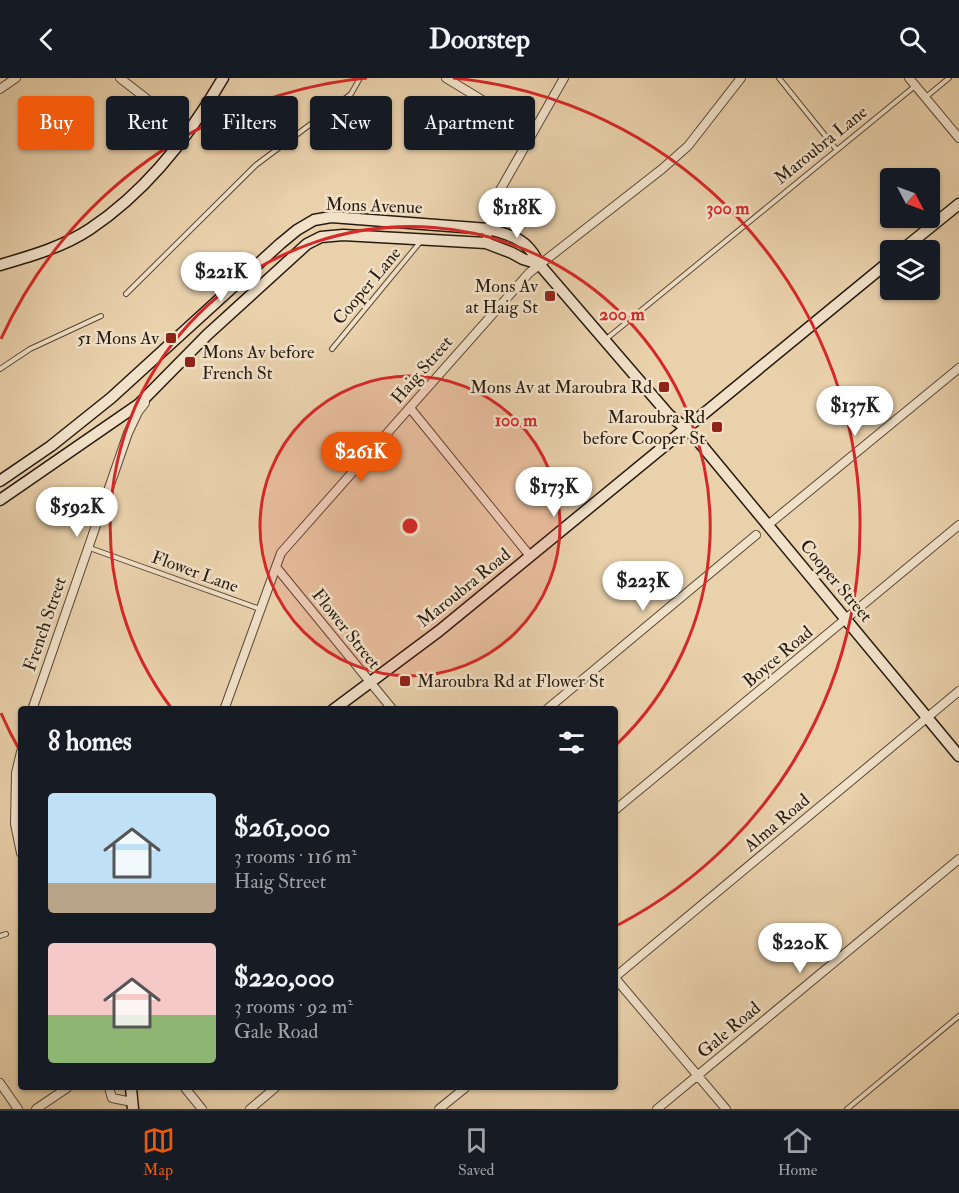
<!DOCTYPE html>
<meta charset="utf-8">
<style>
:root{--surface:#171b24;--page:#242831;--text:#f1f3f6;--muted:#9ea1a6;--line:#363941;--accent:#ea580c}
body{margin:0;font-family:"IM FELL Double Pica",serif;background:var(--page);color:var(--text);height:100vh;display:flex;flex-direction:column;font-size:22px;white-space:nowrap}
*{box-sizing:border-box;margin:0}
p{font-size:20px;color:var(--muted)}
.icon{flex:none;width:33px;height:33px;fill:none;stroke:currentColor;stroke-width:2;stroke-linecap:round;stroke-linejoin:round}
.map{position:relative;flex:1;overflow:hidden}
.drawer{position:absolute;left:18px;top:628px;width:600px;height:384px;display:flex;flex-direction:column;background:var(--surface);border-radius:6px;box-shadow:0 2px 4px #0004}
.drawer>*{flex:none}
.top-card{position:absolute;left:18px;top:18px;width:600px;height:54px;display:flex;gap:12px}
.needle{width:39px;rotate:131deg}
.controls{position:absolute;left:880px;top:90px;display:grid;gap:12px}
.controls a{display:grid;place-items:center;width:60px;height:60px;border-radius:6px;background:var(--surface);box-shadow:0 2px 4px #0004;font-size:30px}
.price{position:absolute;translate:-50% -51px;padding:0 14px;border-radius:21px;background:#fff;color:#222;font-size:20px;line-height:39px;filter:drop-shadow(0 2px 3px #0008)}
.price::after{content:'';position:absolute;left:50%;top:36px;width:18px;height:14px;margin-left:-9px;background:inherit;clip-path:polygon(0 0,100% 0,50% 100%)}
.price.selected{background:var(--accent);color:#fff}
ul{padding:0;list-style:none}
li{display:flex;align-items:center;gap:18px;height:150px;padding:0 30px}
li span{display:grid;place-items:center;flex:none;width:168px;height:120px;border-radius:6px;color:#555}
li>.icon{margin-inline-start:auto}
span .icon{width:72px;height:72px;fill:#fffc;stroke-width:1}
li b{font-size:26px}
h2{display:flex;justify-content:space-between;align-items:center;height:72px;padding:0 30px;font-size:26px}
.tag{padding:0 21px;border-radius:6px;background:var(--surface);box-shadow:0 2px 4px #0004;font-size:21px;line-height:54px}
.tag.selected{background:var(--accent);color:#fff}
header{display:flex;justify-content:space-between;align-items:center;height:78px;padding:0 30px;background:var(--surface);font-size:27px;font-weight:700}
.tab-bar{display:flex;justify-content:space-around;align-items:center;height:84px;border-top:2px solid var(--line);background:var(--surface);font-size:16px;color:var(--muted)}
.tab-bar a{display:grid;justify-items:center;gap:3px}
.tab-bar .selected{color:var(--accent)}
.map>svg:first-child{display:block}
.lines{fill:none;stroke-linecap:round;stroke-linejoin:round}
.lane-casing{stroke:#584836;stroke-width:6}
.street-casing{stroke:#584836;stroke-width:10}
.secondary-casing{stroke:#281b0f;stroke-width:13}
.lane{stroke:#f1e1c9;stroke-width:4}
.street{stroke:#f1e1c9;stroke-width:8}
.secondary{stroke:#f1e1c9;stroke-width:10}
.ring{fill:none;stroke:#d62828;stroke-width:3}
.poi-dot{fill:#8f2418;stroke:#f1e1c9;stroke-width:2}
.labels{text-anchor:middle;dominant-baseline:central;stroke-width:5;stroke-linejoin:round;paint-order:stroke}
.street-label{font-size:18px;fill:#281b0f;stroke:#f1e1c9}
.poi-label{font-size:18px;fill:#281b0f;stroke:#f1e1c9;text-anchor:end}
.centre{fill:#d62828;stroke:#f1e1c9;stroke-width:3}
.ring-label{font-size:18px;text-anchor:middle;font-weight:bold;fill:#d62828;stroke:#f1e1c9;stroke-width:5;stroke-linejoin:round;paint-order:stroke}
</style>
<header><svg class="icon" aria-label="back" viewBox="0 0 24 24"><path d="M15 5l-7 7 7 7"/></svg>Doorstep<svg class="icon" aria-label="search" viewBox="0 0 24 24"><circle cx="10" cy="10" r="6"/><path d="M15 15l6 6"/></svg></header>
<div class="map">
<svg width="959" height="1031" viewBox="0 0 959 1031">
<rect width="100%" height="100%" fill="#e9d1ac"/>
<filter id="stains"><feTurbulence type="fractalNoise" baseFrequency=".00333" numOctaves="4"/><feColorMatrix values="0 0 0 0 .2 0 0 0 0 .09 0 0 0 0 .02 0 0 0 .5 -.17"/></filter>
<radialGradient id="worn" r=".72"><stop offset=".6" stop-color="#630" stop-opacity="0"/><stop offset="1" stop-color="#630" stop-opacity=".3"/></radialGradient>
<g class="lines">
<!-- lane casing -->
<g class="lane-casing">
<path id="lane" d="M779,0L836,71
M926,19L949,0
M126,216L256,87L351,16L360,0
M605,262L915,8
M332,271L421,163
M0,291L30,271L101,238
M87,469L260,531
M0,858L6,856
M847,1031L959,938"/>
</g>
<!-- street casing -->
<g class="street-casing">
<path id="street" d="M120,0L189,54
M446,0L492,28L531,56
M909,0L959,60
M0,11L16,0
M486,165L492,135L499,114L564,0
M410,330L530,478
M768,447L959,290
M276,489L393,632
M32,632L128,355L138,334L145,325
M224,632L281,475L529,195L662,91L688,68L741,0
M546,632L756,457
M21,674L16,695L15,746L21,775
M615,732L959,447
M615,899L959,613
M615,900L726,1031
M0,1005L18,1031
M109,1010L112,1020L132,1024
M185,1010L202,1031
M36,1031L67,1010
M250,1031L275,1010
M439,1031L465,1010
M657,1031L959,781"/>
</g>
<!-- secondary casing -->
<g class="secondary-casing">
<path id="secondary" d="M902,172L959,126
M0,187C31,178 63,169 90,151C147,113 189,59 223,0
M0,403L51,368L111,320L280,166L297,152L314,142L331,139L489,151C514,158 528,162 539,186L669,337L687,351L699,364L959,678
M0,422L139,326L207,257L307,166L321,159L343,157L486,165L512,175L523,181L539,186
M333,632L439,553L891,182
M131,1010L133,1031"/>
</g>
<!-- lane -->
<use href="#lane" class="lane"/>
<!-- street -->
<use href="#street" class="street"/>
<!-- secondary -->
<use href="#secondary" class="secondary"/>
</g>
<!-- distance rings -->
<circle cx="410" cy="448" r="150" fill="#d62828" fill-opacity=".12"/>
<g class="ring">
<circle cx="410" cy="448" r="150"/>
<path d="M172 631A300 300 0 1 1 617 666"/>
<path d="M20 673A450 450 0 0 1 1 635M1 261A450 450 0 0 1 367 0M453 0A450 450 0 0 1 618 847"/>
</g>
<!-- markers -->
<g class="poi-dot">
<rect x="544" y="212" width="12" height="12" rx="3"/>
<rect x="165" y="254" width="12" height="12" rx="3"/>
<rect x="184" y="278" width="12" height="12" rx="3"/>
<rect x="658" y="303" width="12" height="12" rx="3"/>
<rect x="711" y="343" width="12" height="12" rx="3"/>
<rect x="399" y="597" width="12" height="12" rx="3"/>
</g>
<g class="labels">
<!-- street labels -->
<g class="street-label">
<text transform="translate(821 67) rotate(-39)">Maroubra Lane</text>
<text transform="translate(374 128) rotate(2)">Mons Avenue</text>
<text transform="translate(367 208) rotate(-50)">Cooper Lane</text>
<text transform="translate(422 292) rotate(-49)">Haig Street</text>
<text transform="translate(195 494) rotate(20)">Flower Lane</text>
<text transform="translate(836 503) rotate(50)">Cooper Street</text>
<text transform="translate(464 510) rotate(-39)">Maroubra Road</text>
<text transform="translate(45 546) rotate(-71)">French Street</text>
<text transform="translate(346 551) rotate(51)">Flower Street</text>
<text transform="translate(778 579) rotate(-40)">Boyce Road</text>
<text transform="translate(777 745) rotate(-40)">Alma Road</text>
<text transform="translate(729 952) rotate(-40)">Gale Road</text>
</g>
<!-- poi labels -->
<g class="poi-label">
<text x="538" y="208">Mons Av<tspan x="538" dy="21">at Haig St</tspan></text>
<text x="159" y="260">51 Mons Av</text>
<text x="202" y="274" text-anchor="start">Mons Av before<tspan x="202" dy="21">French St</tspan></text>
<text x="652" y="309">Mons Av at Maroubra Rd</text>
<text x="705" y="339">Maroubra Rd<tspan x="705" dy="21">before Cooper St</tspan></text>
<text x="417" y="603" text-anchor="start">Maroubra Rd at Flower St</text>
</g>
</g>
<circle cx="410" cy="448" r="9" class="centre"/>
<g class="ring-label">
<text x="728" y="136">300 m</text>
<text x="622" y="242">200 m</text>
<text x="516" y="348">100 m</text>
</g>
<rect width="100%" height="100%" filter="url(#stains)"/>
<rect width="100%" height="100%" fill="url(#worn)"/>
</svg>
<div class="controls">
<a><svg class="needle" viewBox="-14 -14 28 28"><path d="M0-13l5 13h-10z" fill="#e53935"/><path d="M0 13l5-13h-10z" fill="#9ea1a6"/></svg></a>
<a><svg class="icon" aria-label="layers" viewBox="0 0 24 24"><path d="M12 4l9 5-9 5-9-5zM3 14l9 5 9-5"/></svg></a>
</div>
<b class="price" style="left:517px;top:161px">$118K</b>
<b class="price" style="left:221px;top:225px">$221K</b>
<b class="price" style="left:855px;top:359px">$137K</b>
<b class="price selected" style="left:361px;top:405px">$261K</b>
<b class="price" style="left:554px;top:440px">$173K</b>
<b class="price" style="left:77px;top:460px">$592K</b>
<b class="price" style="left:643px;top:534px">$223K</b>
<b class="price" style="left:800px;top:896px">$220K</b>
<div class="top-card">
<a class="tag selected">Buy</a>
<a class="tag">Rent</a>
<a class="tag">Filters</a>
<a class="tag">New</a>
<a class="tag">Apartment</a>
</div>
<section class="drawer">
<h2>8 homes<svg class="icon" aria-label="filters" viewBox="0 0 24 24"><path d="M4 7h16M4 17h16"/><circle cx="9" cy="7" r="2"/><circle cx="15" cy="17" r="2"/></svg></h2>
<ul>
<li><span style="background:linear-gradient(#bfe0f5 75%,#b9a48a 0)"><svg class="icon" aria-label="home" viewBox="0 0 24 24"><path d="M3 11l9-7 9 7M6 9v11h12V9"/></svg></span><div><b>$261,000</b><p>3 rooms · 116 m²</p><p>Haig Street</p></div></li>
<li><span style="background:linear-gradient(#f6c9c9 60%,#8fb573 0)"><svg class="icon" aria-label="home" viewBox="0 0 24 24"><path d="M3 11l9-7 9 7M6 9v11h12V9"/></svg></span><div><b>$220,000</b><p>3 rooms · 92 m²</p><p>Gale Road</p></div></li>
</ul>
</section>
</div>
<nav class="tab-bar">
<a class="selected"><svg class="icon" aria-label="map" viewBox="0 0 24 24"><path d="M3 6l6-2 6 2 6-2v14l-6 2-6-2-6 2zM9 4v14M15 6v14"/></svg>Map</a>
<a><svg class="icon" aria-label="saved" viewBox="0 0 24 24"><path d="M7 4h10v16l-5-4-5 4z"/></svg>Saved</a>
<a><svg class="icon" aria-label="home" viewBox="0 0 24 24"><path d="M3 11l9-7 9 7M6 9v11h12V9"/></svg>Home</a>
</nav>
